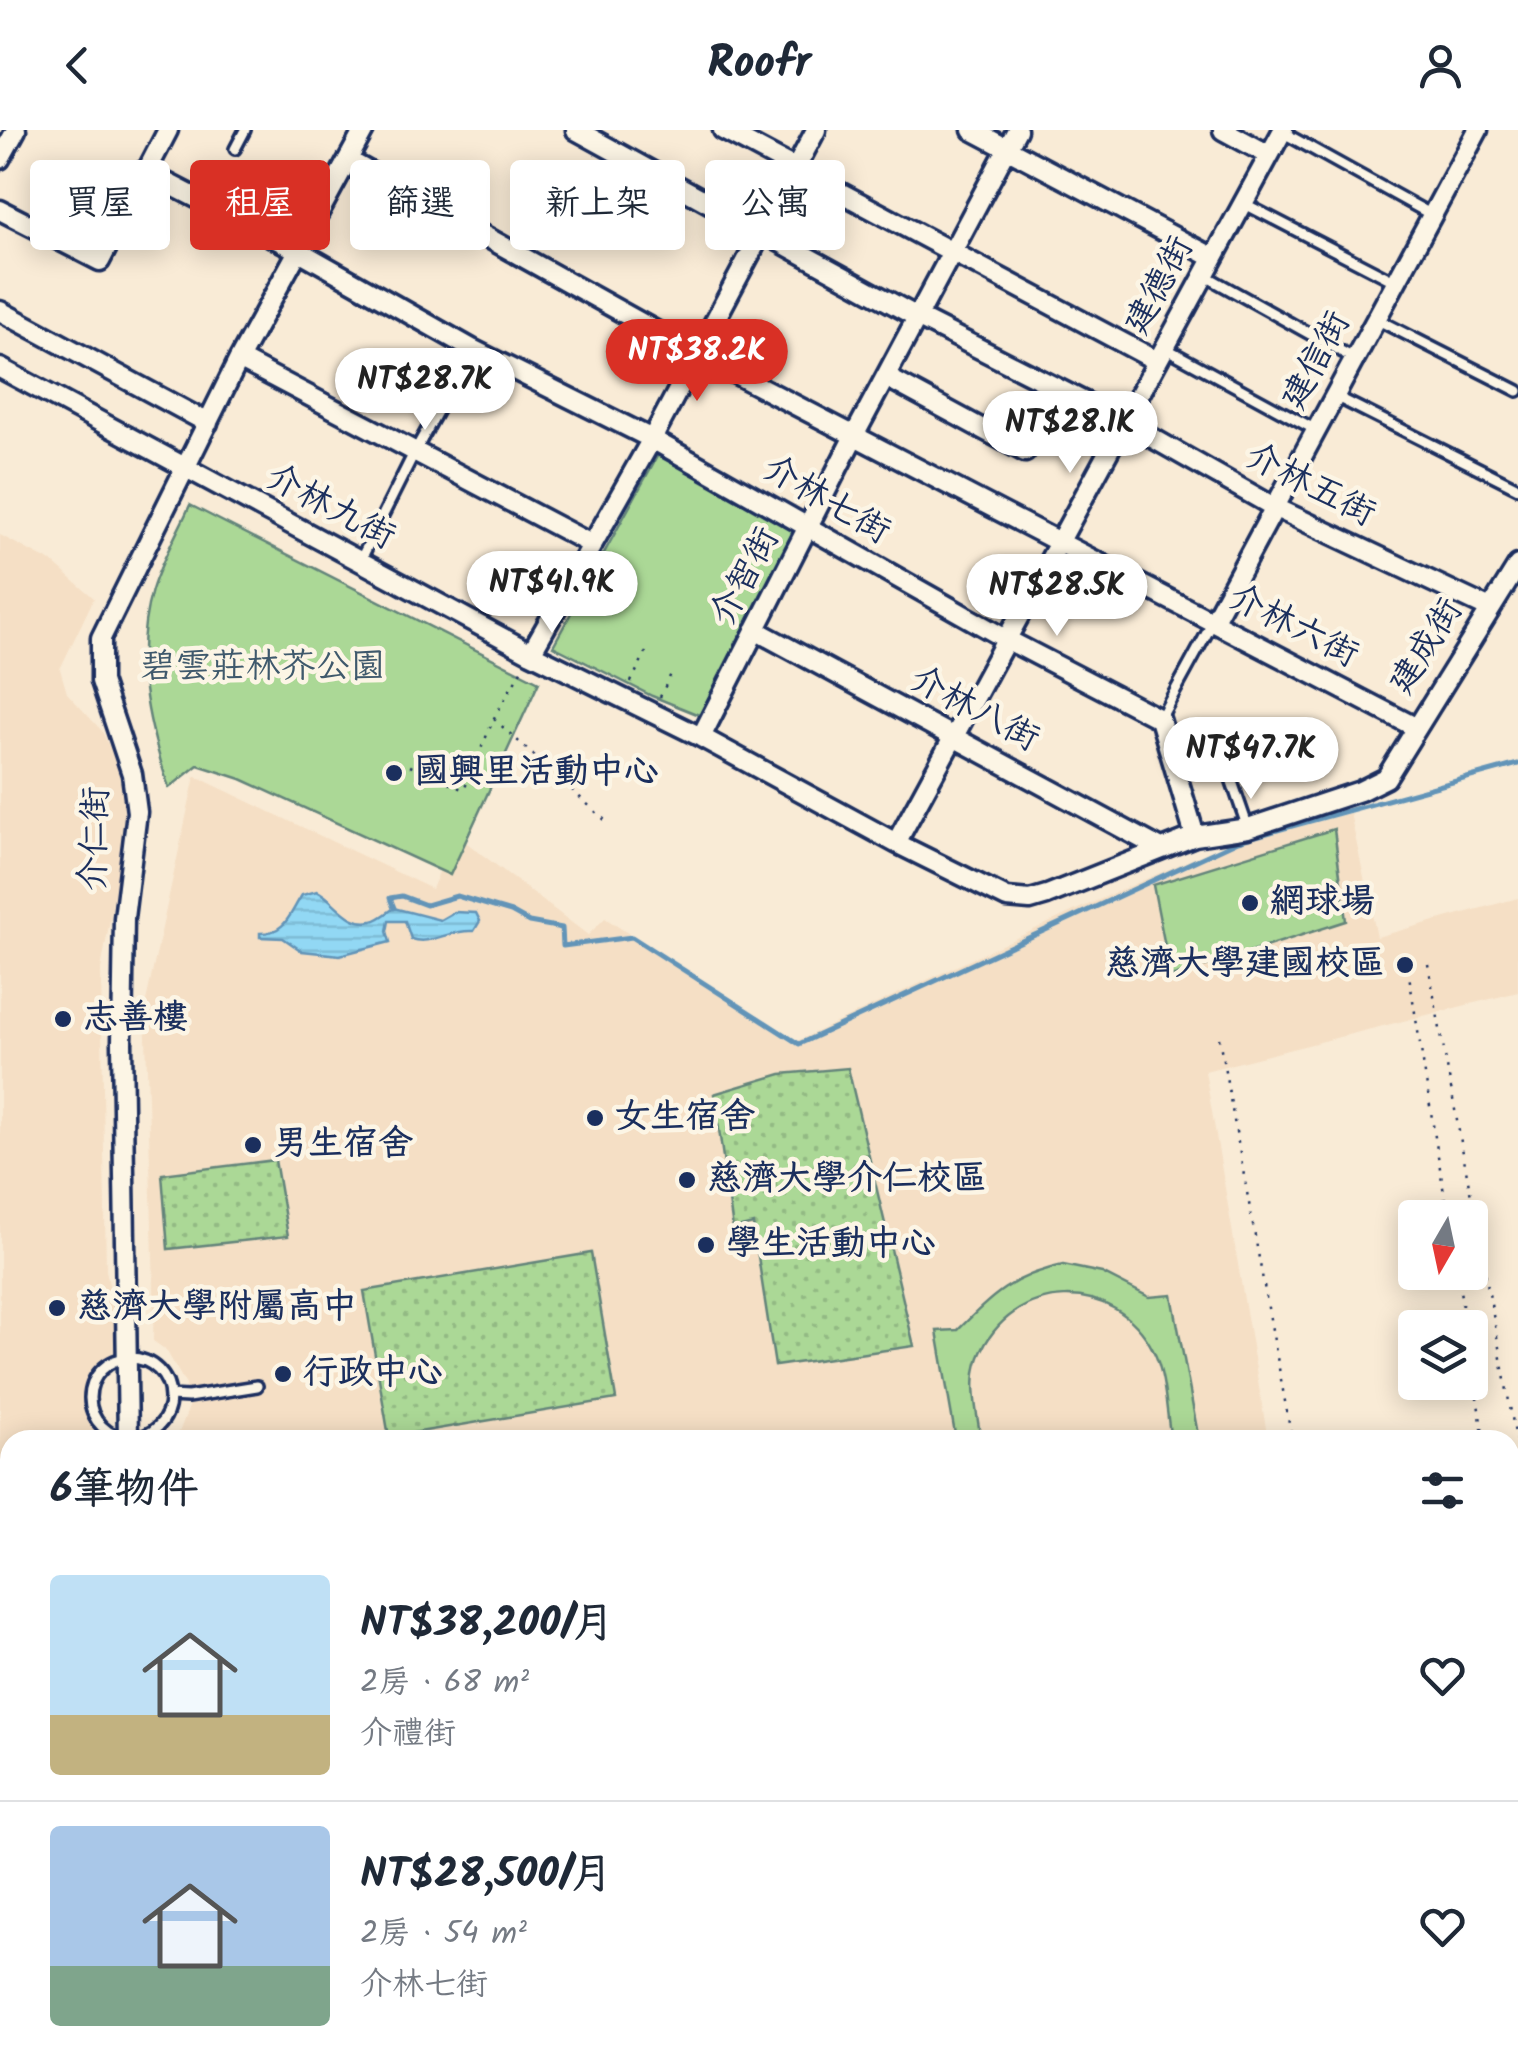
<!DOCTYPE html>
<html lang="zh-TW">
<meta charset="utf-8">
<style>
:root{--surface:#fff;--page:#f2f2f3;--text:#1f2937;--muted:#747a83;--line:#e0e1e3;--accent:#d93025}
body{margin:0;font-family:Kalam,"LXGW WenKai TC",sans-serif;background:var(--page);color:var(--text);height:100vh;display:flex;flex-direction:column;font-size:38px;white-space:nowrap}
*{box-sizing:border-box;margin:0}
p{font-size:32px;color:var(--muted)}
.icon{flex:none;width:55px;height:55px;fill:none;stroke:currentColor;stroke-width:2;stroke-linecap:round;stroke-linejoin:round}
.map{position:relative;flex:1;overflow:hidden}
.side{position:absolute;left:0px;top:1300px;width:1520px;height:642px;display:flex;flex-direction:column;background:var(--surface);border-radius:30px 30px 0 0;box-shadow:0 5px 25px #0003}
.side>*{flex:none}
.hud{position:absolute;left:30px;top:30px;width:1000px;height:90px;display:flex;gap:20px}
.needle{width:65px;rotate:189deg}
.fabs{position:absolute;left:1398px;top:1070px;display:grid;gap:20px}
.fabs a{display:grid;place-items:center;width:90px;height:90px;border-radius:10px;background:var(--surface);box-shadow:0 5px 25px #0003;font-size:50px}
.price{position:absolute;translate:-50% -85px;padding:0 22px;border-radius:35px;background:#fff;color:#222;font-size:32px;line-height:65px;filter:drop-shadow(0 2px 5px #0008)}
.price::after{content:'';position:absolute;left:50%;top:60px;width:30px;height:22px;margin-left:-15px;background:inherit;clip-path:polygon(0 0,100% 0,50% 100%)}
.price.on{background:var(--accent);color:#fff}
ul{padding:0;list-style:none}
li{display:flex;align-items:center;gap:30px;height:250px;padding:0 50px}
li+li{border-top:2px solid var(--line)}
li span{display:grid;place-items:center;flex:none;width:280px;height:200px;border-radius:10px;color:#555}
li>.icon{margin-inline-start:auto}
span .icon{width:120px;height:120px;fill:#fffc;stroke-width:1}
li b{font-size:42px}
h2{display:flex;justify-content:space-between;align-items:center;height:120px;padding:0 50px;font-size:42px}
.chip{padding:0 35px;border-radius:10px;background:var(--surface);box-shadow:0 5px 25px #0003;font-size:35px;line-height:90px}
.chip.on{background:var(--accent);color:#fff}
header{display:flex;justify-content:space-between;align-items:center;height:130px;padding:0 50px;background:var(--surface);font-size:45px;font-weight:700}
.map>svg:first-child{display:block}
.built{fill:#f5dfc5}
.grass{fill:url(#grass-dots);stroke:#63847a;stroke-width:2.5}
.park{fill:#abd896;stroke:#63847a;stroke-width:2.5}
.water{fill:url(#water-rules);stroke:#6294b8;stroke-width:2.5}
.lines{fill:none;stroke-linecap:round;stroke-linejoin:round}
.stream{stroke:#6294b8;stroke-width:5}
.service-casing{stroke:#1b2f5e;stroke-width:16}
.minor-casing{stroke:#1b2f5e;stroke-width:25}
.path{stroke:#1b2f5e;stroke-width:2.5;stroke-dasharray:2.5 8;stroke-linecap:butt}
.service{stroke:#fcf5e5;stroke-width:9}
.minor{stroke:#fcf5e5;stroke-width:18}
.poi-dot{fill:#1b2f5e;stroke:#fcf5e5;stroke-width:4}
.labels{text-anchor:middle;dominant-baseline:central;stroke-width:9;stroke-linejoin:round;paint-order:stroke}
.street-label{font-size:35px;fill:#1b2f5e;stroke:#fcf5e5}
.park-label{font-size:35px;fill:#3f596c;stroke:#fcf5e5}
.poi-label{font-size:35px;font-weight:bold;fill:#1b2f5e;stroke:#fcf5e5;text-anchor:start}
</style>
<header><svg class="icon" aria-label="back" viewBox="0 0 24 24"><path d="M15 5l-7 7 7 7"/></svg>Roofr<svg class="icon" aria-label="person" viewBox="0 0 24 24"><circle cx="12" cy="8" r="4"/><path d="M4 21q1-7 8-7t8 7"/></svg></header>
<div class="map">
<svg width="1518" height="1941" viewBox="0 0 1518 1941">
<defs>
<pattern id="grass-dots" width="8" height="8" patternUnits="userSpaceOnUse" patternTransform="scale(2.5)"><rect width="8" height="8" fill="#abd896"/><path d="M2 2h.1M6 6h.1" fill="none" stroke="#93ba84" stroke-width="1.8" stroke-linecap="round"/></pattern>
<pattern id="water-rules" width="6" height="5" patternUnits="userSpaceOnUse" patternTransform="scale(2.5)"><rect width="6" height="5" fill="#92d8f4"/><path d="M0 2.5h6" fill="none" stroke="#7dbad4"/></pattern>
</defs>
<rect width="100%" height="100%" fill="#f9ebd6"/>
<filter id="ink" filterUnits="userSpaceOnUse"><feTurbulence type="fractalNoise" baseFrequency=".01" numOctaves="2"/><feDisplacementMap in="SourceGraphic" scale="20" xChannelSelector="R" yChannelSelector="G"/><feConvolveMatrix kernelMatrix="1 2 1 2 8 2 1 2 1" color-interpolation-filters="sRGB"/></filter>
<g filter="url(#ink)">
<!-- built -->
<path class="built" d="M0,405L53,433L94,468L60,539L67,563L102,601L124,647L126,702L101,839L106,1140L122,1216L96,1243L90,1264L89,1281L98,1310H10V1884L0,1887Z
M195,646L432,759L455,704L588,805L605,788L793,913L1076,780L1212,720L1350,683L1377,807L1518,768V862L1205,941L1268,1310H176L189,1277L186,1255L166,1220L153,1211L154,1158L145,876Z"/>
<!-- grass -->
<path class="grass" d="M848,938L914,1216L775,1236L753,1094L733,1099L714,964L781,944Z
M275,1030L288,1106L168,1119L162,1044Z
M591,1123L616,1269L389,1307L364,1161Z
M37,1933V1932L113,1933L87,1941H10Z"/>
<!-- park -->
<path class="park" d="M659,323L800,400L757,476L704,587L652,566L553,516Z
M190,375L539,552L450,745L241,649L198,635L169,658C148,594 132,527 152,460C161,431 178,402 190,375Z
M1334,699L1346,791L1171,847L1153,755Z
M1063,1135L1102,1143L1149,1167L1172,1165L1199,1310H1171C1166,1282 1166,1245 1153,1220C1116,1146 1011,1148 979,1227C969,1253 977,1283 981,1310H956L937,1201L958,1200C993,1165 1012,1146 1063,1135Z
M10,1589V1655L0,1657V1591Z
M10,1673V1746L0,1748V1675Z"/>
<!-- water -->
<path class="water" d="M317,761C335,769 348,797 372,791C379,790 388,782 394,778L440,790L454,782L476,783L480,791L474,801C449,799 431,816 411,809L405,791H389L387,801L390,812L340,825L302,821L283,808L260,807V803C286,803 289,785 302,765Z
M1518,1870V1941H1092L1143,1932H1510V1871Z"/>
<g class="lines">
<!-- stream -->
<path class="stream" d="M394,778L390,768L402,766L426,775L457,766L511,782L529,792L562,798L563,816L632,807L799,914L1238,711L1518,634"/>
<!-- service casing -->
<g class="service-casing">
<path id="service" d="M1282,2L1432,85
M235,19L245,0
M1243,73L1396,152
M1204,145L1355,229
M1376,189L1518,261
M1165,218L1316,300
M1335,266L1518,358
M360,431L414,323L472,219
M1160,589L1213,492
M1220,617L1248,698
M90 1268a40 40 0 1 1 80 0a40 40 0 1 1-80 0Z
M170,1266L188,1267L257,1256"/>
</g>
<!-- minor casing -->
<g class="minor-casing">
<path id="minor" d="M576,0L917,187L1126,293L1274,377L1490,479
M723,0L1157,231
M972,0L1212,127
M1223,0L1269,25
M0,29L16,0
M348,30L697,224L1415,597
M144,41L299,121L472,219L652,309L1006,509L1160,589L1195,706
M0,80L100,131L168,0
M0,181L208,293
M239,229L591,414
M0,238L531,523L701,607L896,713L1007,768L1030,770L1047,765L1195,706L1248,698L1360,661L1386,648L1518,435
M888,248L1025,322
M1213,492L1478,0
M755,500L1161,719
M531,523L652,309L816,0
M701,607L854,306L1017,0
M896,713L1283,0
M128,1310L122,913L124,788L137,682L132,644L101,551V508L239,229L364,0
M1510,1636L1518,1634
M0,1922L10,1919"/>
</g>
<!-- path -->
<path class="path" d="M631,552L646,522
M660,567L673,540
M494,589L607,692
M410,636L464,660L494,588L523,537
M1428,834L1518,1320
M1408,839L1448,1088
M1219,908L1292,1310
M1457,1142L1466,1198
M1470,1225L1484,1310
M1510,1672L1518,1671
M1510,1723L1518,1722
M97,1941L127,1932
M690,1941L728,1932"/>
<!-- service -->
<use href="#service" class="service"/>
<!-- minor -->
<use href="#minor" class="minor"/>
</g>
</g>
<!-- markers -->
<g class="poi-dot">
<circle cx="394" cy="643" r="10"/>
<circle cx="1250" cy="773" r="10"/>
<circle cx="1405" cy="835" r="10"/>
<circle cx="63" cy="889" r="10"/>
<circle cx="595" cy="988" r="10"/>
<circle cx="253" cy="1015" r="10"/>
<circle cx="687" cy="1050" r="10"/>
<circle cx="706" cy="1115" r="10"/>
<circle cx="57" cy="1178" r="10"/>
<circle cx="283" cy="1244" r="10"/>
</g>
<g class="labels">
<!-- street labels -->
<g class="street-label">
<text transform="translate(1160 156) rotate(-62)">建德街</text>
<text transform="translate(1317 231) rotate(-62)">建信街</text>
<text transform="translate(1310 356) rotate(27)">介林五街</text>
<text transform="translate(826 371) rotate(30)">介林七街</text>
<text transform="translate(330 378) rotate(28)">介林九街</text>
<text transform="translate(746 447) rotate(-62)">介智街</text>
<text transform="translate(1293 497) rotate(27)">介林六街</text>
<text transform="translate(1427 517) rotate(-58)">建成街</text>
<text transform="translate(974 580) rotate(28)">介林八街</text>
<text transform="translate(96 709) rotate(-88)">介仁街</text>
</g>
<!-- park labels -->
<g class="park-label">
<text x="263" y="538">碧雲莊林芥公園</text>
</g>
<!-- poi labels -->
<g class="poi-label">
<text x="414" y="643">國興里活動中心</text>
<text x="1270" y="773">網球場</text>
<text x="1385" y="835" text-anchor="end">慈濟大學建國校區</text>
<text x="83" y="889">志善樓</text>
<text x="615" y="988">女生宿舍</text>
<text x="273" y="1015">男生宿舍</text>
<text x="707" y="1050">慈濟大學介仁校區</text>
<text x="726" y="1115">學生活動中心</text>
<text x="77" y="1178">慈濟大學附屬高中</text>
<text x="303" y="1244">行政中心</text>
</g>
</g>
</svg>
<div class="fabs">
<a><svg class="needle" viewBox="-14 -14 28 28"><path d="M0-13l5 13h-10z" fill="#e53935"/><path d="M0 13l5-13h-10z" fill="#747a83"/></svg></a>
<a><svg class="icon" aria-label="layers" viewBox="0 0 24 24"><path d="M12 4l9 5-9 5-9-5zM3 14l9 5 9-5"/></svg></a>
</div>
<b class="price on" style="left:697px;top:274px">NT$38.2K</b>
<b class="price" style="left:425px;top:303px">NT$28.7K</b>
<b class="price" style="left:1070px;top:346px">NT$28.1K</b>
<b class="price" style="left:552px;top:506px">NT$41.9K</b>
<b class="price" style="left:1057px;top:509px">NT$28.5K</b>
<b class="price" style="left:1251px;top:672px">NT$47.7K</b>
<div class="hud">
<a class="chip">買屋</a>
<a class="chip on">租屋</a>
<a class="chip">篩選</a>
<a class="chip">新上架</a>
<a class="chip">公寓</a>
</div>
<section class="side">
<h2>6筆物件<svg class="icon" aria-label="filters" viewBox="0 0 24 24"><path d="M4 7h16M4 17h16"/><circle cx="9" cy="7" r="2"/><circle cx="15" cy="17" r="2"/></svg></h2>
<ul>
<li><span style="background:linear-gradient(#bfe0f5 70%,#c2b280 0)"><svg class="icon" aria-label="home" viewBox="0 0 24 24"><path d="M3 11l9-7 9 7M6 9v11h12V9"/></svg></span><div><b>NT$38,200/月</b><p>2房 · 68 m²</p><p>介禮街</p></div><svg class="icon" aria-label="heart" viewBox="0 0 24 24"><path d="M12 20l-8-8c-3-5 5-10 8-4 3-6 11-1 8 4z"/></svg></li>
<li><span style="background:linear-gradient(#a9c7e8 70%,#7fa58c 0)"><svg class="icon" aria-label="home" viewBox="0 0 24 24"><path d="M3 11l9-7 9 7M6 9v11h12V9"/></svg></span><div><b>NT$28,500/月</b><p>2房 · 54 m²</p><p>介林七街</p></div><svg class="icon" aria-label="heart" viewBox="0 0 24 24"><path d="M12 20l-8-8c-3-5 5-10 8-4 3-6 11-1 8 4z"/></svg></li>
</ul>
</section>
</div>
